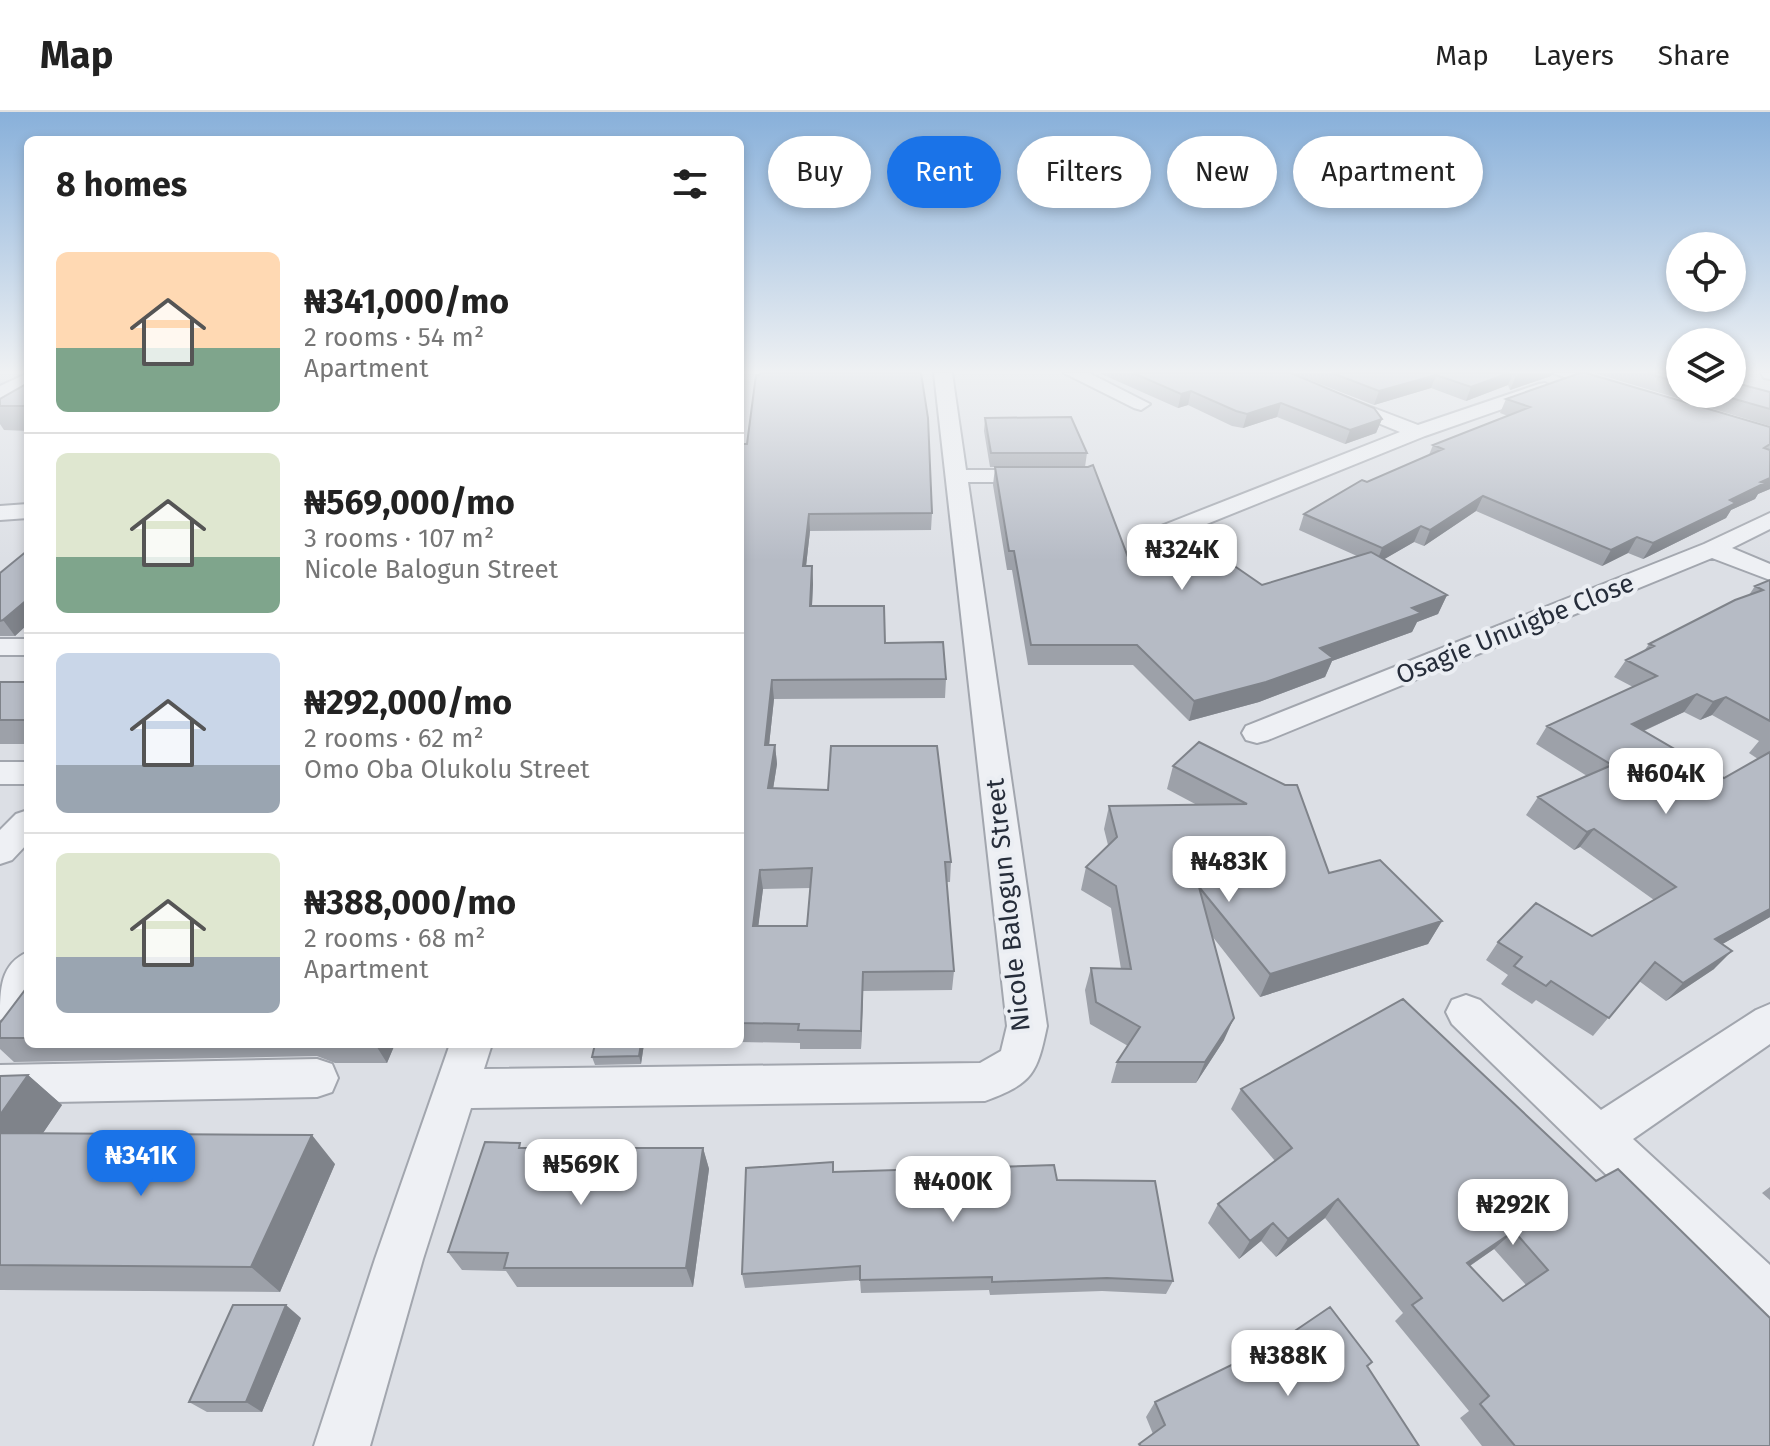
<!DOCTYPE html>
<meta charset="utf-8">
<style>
:root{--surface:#fff;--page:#f6f6f6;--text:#222;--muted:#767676;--line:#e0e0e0;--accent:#1a73e8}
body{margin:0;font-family:"Fira Sans",sans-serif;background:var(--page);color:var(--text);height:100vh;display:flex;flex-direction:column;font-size:30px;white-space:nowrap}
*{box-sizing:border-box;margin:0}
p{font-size:26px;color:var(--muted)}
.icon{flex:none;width:44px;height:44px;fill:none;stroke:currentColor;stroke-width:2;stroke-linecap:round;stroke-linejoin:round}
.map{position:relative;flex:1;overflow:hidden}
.details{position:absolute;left:24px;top:24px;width:720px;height:912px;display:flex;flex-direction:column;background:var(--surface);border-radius:12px;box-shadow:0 4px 12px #0003}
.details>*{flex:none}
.top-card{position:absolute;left:768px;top:24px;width:760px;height:72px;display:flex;gap:16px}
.buttons{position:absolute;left:1666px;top:120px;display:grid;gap:16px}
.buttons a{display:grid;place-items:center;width:80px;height:80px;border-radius:50%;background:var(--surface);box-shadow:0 4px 12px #0003;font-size:40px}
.price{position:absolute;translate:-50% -68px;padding:0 18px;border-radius:16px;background:#fff;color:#222;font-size:26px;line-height:52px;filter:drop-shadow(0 2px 4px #0008)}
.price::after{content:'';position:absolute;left:50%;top:48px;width:24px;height:18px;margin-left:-12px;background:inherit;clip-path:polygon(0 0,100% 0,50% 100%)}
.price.selected{background:var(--accent);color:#fff}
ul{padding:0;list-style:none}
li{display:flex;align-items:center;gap:24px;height:200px;padding:0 32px}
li+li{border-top:2px solid var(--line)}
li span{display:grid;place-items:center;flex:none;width:224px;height:160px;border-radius:12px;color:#555}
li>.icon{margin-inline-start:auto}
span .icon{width:96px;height:96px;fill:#fffc;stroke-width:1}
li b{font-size:34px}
h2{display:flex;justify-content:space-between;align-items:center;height:96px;padding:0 32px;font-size:34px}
.pill{padding:0 28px;border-radius:36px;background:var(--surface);box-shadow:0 4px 12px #0003;font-size:28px;line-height:72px}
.pill.selected{background:var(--accent);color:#fff}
header{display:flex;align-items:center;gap:48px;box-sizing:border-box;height:112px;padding:0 40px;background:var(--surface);border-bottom:2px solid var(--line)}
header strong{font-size:38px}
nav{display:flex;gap:44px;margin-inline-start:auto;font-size:28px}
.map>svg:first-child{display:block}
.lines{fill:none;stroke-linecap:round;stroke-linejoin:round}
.minor-casing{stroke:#a2a6ae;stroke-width:4}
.minor{fill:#eef0f4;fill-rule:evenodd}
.wall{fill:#9da1a9;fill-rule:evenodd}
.shaded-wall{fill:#7f838a}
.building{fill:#b6bbc5;stroke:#7f838a;stroke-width:2;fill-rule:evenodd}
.labels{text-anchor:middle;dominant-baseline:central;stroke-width:8;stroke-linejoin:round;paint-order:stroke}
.street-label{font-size:26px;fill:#262d3a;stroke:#ebeef3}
</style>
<header>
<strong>Map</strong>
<nav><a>Map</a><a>Layers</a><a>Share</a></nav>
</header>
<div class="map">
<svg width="1770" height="1334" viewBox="0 0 1770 1334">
<rect width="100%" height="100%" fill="#dcdfe5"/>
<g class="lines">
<!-- minor casing -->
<g class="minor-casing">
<path id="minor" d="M28,261V273L0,288V274Z
M934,261H952L966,358H1037L1048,364L1037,370H968L1047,914C1037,962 1033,971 985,989L471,996L423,1147L370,1334H314L375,1147L450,932H492L484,957L980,951L1001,939L1007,914Z
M1064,261H1089L1150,292L1141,298L1134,296Z
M1256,261H1282L1418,313L1539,272L1545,271L1554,276L1551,280L1425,324L1167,428H1151L1147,423L1151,418L1400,320Z
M1553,261H1582L1619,273L1622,277L1613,282Z
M1761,261H1770V267L1764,266Z
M28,392V406L0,408V394Z
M1770,401V417L1732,436L1770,452V468L1712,446L1268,628L1257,631L1246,628L1242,621L1246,614L1704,432Z
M0,527H28V543H0Z
M0,650H28V672H0Z
M28,698V731L12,748L0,752V718L16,702Z
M28,840C28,871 35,896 0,908C0,877 0,852 28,840Z
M1466,883L1480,888L1601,998L1756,898L1770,892V932L1633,1027L1770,1153V1212L1752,1205L1452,912L1446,900L1452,888Z
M317,947L332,952L338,966L332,980L317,985L0,991V953Z"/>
</g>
<!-- minor -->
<use href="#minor" class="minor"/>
</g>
<!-- wall -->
<path class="wall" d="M1099,261H1291L1382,307L1376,321L1345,332L1277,305L1243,316L1232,314L1188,293L1178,296Z
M1292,261H1553L1551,264L1510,278L1508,273L1466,289L1431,276L1374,293Z
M1594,261H1680V282H1732L1770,280V314Z
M28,271V319L4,318L0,312V287Z
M1506,287L1770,315V377L1758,382L1755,387L1731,398L1726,406L1643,447L1628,441L1602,454L1476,399L1424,434L1414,430L1384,447L1447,483L1438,502L1417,510L1412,520L1332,549L1325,565L1259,590L1189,609L1133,553H1028L1012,458H1007L993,373L995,355L1131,453L1262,473L1357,444L1299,418L1304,402L1367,370L1429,343L1433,333L1508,304L1500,301Z
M985,306L1087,341L1085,355H990L984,319Z
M740,332L932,401L931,418L810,419L806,454H812L813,472L812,494L885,531L946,567L945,586L774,587L769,633H775L777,652L773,677L951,750L950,770H946L954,859L952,878L863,879L861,937H800V931L740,930ZM811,776L807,814H758L763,777Z
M28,438V512L15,524H0V461Z
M1770,468V805L1722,832L1714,857L1666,889L1639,869L1593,924L1536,888L1532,892L1501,872L1508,863L1486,848L1498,830L1592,824L1654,788L1580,735L1574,738L1526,703L1538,685L1587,664L1536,632L1547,614L1633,575L1614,565L1626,548L1644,539L1649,532L1749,483L1755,474ZM1684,600L1700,608L1712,603L1759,629L1749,641L1758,647L1724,666L1644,619Z
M0,570H28V632H0Z
M1199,630L1329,761L1442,809L1428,832L1260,885L1212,824L1224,928L1196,971H1111L1117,950L1128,934L1090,912L1085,878L1091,856L1121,857L1111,796L1081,778L1086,755L1108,733L1104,717L1109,694L1197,693L1167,677L1173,654Z
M28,874V932H395L387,951H335L317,944L14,950L0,937V911Z
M1403,887L1770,1334H1482L1460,1306L1469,1299L1395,1209L1403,1201L1325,1106L1276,1145L1261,1129L1239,1147L1208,1111L1218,1092L1275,1049L1231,997L1241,977ZM1494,1137L1526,1173L1503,1189L1470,1154Z
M644,932L641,952L595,953L592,945Z
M28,963L62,993L43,1021L335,1052L280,1180L0,1178V964Z
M523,1036H703L709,1057L693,1175H517L506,1159L462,1158L448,1140Z
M834,1060L1057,1068L1173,1169L1166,1182L1102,1179L990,1183L989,1178L861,1181L860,1168L745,1176L742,1162Z
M1770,1075V1088L1762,1081Z
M301,1206L262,1300H207L189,1290Z
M1372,1250L1367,1254L1419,1334H1138L1153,1322L1146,1305L1155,1290Z"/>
<!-- shaded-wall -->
<path class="shaded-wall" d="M1509,261H1513L1508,273L1466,289L1471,275Z
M1524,261H1553L1551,264L1510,278L1516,264Z
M1436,263L1431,276L1374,293L1379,279Z
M1191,279L1188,293L1178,296L1181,282Z
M1281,291L1277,305L1243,316L1247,302Z
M1382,307L1376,321L1345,332L1350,318Z
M1770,366V377L1758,382L1755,387L1731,398L1726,406L1643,447L1653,431Z
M1483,384L1476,399L1424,434L1430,418Z
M809,402L810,419L804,472L803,454Z
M1421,414L1414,430L1376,452L1382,436Z
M1637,425L1628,441L1602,454L1611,438Z
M812,454L813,472L811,513L810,494Z
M1447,483L1438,502L1417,510L1412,520L1332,549L1325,565L1259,590L1189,609L1194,589L1412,496Z
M28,487V512L15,524L3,508Z
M772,568L774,587L767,652L765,633Z
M1697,582L1684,600L1619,630L1632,612Z
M1726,585L1712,603L1700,608L1713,590Z
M775,633L777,652L770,696L768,676Z
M1594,717L1580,735L1574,738L1587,720Z
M760,758L763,777L756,833L753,814Z
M1770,797V805L1698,846L1715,827Z
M1442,809L1428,832L1260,885L1270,862Z
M1732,839L1714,857L1666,889L1683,871Z
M863,860V879L861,937V919Z
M1234,906L1224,928L1196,971L1205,950Z
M375,932H395L387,951Z
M641,932H644L641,952L639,944Z
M28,963L62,993L24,1049L0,1030V1003Z
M312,1023L335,1052L280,1180L251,1155Z
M703,1036L709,1057L693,1175L686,1156Z
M1338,1087L1325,1106L1276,1145L1288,1127Z
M1273,1111L1261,1129L1239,1147L1250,1129Z
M1514,1119L1494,1137L1449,1168L1467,1151Z
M286,1193L301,1206L262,1300L246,1290Z"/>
<!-- building -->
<path class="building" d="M760,261H921L928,306L932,401L809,402L803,454H812L810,494H884L885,531L943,530L946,567L772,568L765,633H775L768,676L828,678L831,634H937L951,750H945L954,859L863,860L861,919L798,918L799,912L740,911V332H747L756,263H759ZM812,756L807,814H753L760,758Z
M1133,261H1291L1374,296L1382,307L1350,318L1281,291L1247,302L1236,299L1191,279L1181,282Z
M1332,261H1509L1471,275L1436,263L1379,279Z
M1580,261H1586L1770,315V332L1764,336L1770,338V366L1761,370L1765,371L1730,388L1736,391L1653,431L1637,425L1611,438L1483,384L1430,418L1421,414L1382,436L1304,402L1362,368L1367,370L1443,337L1433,333L1530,295L1506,287Z
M1647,261H1680V271Z
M1732,270L1770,280V297L1717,282H1732Z
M28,271V294H0V287Z
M1071,305L1087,341H991L985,306Z
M1093,353L1131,453L1204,433L1262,473L1371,440L1447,483L1412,496L1421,501L1320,536L1333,546L1266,570L1194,589L1137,533H1031L1014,439H1009L995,355H1088Z
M28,438V487L3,508L0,509V461Z
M1770,468V609L1726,585L1713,590L1697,582L1632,612L1724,666L1770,640V797L1715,827L1732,839L1683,871L1655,850L1609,906L1551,869L1546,874L1514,854L1522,845L1498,830L1536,791L1592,824L1676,775L1594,717L1587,720L1538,685L1612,653L1547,614L1657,564L1626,548L1654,534L1649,532L1735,488L1763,478L1755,474Z
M0,570H28V608H0Z
M1199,630L1285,673H1297L1329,761L1380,748L1442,809L1270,862L1199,775L1234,906L1205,950H1117L1140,915L1096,890L1091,856L1131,857L1116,774L1086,755L1117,725L1109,694L1247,692L1173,654Z
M28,874V926H0V911Z
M1403,887L1596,1069L1618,1057L1770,1206V1334H1515L1480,1292L1489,1284L1412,1193L1422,1186L1338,1087L1288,1127L1273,1111L1250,1129L1218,1092L1292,1036L1241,977ZM1514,1119L1548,1158L1503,1189L1467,1151Z
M595,932H641L639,944L592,945Z
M28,963L0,1003V964Z
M0,1021L312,1023L251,1155L0,1153Z
M485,1030L520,1031L519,1036H703L686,1156H504L508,1141L448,1140Z
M833,1050V1060L1054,1053L1057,1068L1155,1069L1173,1169L1107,1166L992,1170V1165L860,1168V1154L742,1162L746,1056Z
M233,1193H286L246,1290H189Z
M1330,1195L1372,1250L1367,1254L1419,1334H1141L1139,1332L1165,1313L1155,1290L1277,1231Z"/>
<!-- sky -->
<linearGradient id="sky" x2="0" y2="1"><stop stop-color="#88b0da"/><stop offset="0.58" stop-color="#eff1f3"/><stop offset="1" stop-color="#eff1f3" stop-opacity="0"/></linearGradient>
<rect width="1770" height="448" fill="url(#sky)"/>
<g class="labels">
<!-- street labels -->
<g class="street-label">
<text transform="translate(1515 517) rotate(-22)">Osagie Unuigbe Close</text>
<text transform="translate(1008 793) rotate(-96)">Nicole Balogun Street</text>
</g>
</g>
</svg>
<div class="buttons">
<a><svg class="icon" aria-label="locate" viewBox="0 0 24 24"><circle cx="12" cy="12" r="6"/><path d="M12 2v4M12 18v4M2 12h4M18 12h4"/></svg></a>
<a><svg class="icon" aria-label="layers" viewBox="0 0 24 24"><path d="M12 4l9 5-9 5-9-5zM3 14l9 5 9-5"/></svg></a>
</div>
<b class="price" style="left:1182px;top:480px">₦324K</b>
<b class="price" style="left:1666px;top:704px">₦604K</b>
<b class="price" style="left:1229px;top:792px">₦483K</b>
<b class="price selected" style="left:141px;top:1086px">₦341K</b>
<b class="price" style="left:581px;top:1095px">₦569K</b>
<b class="price" style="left:953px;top:1112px">₦400K</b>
<b class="price" style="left:1513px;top:1135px">₦292K</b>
<b class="price" style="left:1288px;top:1286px">₦388K</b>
<div class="top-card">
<a class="pill">Buy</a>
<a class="pill selected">Rent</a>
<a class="pill">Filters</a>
<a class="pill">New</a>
<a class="pill">Apartment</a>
</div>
<section class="details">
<h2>8 homes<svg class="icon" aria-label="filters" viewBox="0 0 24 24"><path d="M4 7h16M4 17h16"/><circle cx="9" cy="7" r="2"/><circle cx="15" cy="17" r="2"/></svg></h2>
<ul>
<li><span style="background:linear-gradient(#ffd9b3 60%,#7fa58c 0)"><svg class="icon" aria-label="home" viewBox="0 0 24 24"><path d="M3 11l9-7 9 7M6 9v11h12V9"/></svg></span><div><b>₦341,000/mo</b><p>2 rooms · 54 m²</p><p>Apartment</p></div></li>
<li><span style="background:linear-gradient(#dfe7d0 65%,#7fa58c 0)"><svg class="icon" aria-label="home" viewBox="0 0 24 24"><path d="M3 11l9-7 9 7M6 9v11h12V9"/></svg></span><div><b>₦569,000/mo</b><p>3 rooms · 107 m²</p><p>Nicole Balogun Street</p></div></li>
<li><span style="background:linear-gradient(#c9d6e8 70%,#9aa5b1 0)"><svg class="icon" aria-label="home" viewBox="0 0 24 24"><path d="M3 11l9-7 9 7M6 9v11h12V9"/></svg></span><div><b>₦292,000/mo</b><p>2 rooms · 62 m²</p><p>Omo Oba Olukolu Street</p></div></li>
<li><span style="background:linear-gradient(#dfe7d0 65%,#9aa5b1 0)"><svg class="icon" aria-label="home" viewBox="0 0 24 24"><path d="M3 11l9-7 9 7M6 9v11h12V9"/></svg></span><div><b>₦388,000/mo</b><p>2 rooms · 68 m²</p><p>Apartment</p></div></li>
</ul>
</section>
</div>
